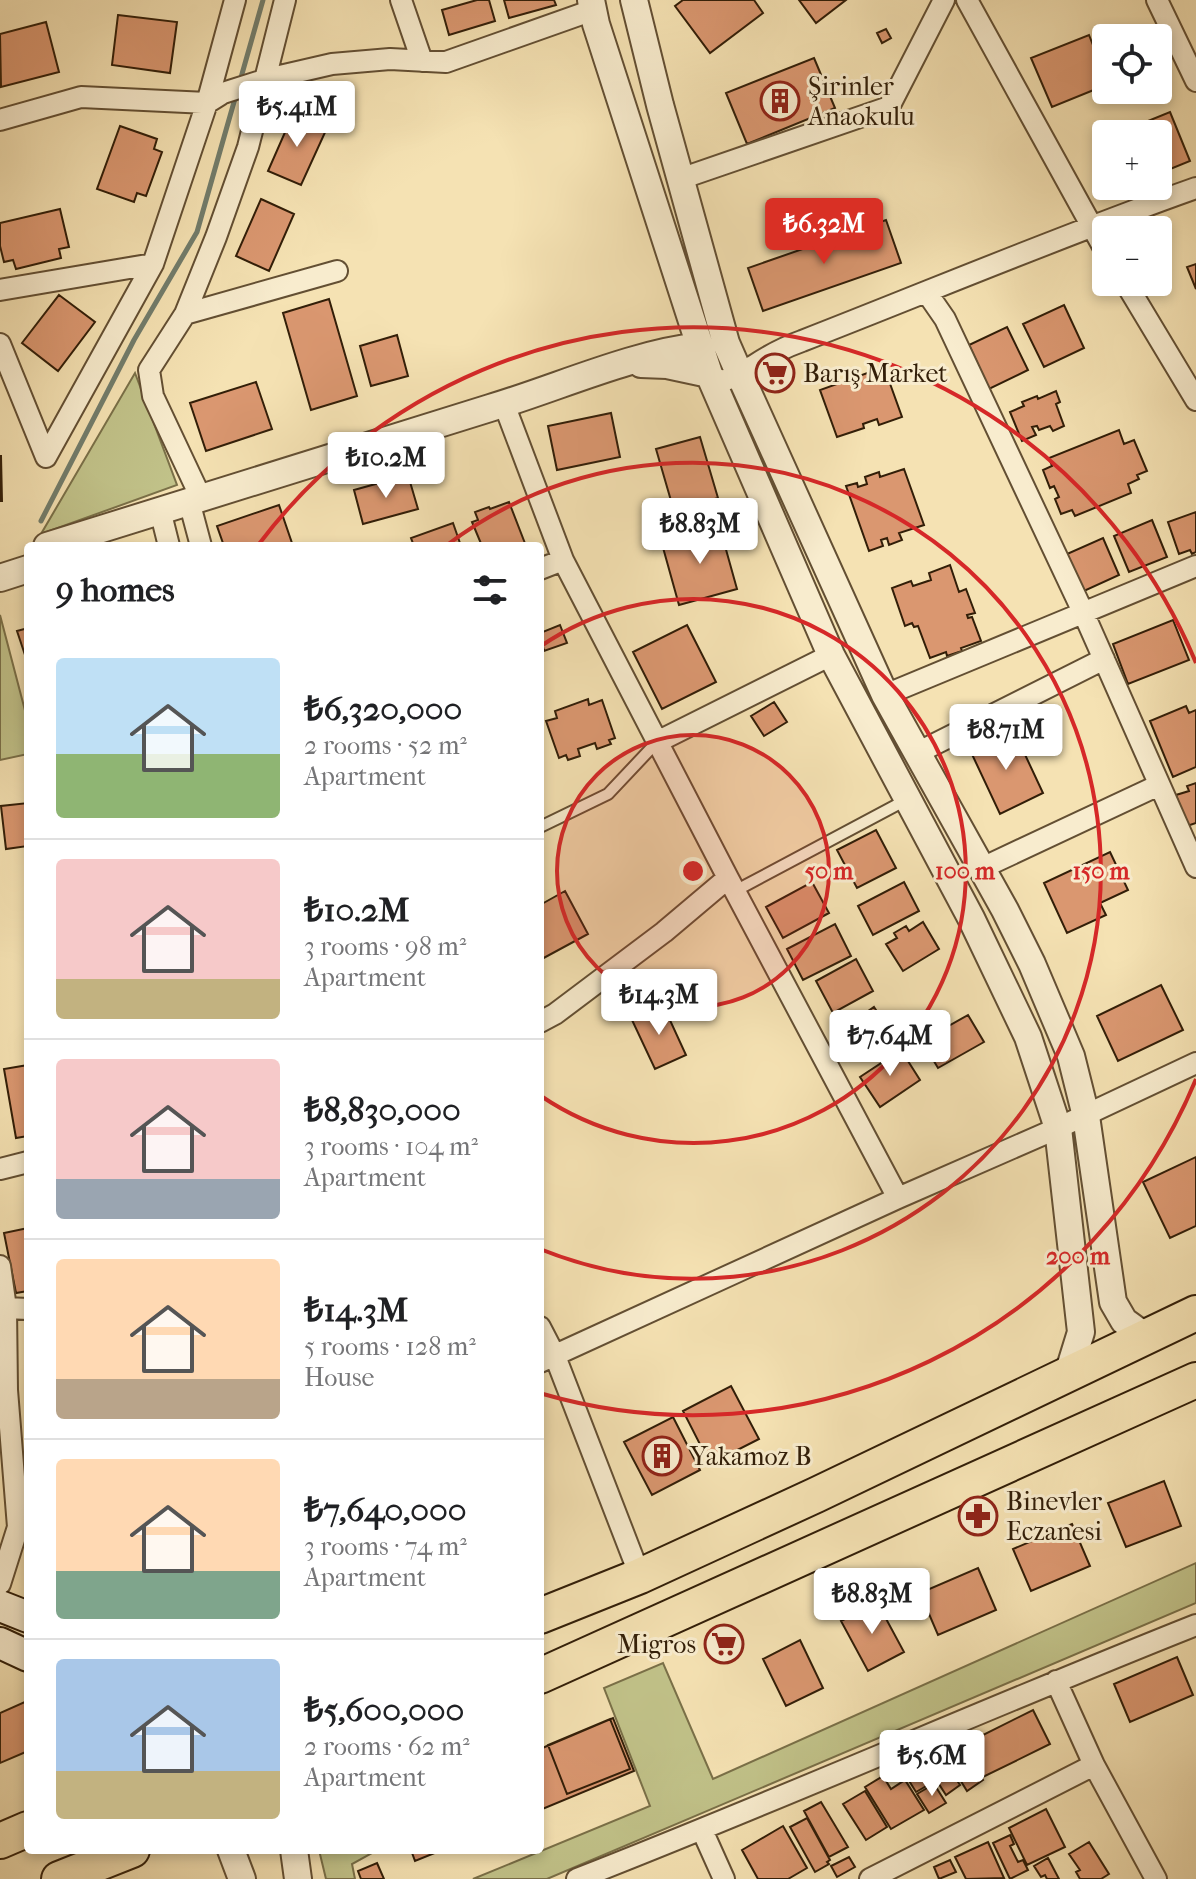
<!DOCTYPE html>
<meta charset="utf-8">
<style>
:root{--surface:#fff;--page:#f6f6f6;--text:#202124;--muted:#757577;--line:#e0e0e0;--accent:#d93025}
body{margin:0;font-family:"IM FELL French Canon",serif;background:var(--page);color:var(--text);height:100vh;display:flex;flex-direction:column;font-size:30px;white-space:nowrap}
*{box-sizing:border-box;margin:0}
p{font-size:26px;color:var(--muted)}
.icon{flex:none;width:44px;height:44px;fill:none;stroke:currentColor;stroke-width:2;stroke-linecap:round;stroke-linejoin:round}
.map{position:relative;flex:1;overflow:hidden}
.sheet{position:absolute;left:24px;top:542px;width:520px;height:1312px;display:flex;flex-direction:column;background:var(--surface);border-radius:8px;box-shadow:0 4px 12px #0003}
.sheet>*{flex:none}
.buttons{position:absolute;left:1092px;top:24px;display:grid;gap:16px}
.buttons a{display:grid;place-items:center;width:80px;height:80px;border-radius:8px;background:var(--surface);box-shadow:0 4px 12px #0003;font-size:40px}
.price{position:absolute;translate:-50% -68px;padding:0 18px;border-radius:8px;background:#fff;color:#222;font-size:26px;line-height:52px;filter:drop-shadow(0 2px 4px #0008)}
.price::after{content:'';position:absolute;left:50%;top:48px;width:24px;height:18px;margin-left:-12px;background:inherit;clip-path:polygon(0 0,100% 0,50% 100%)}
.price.on{background:var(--accent);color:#fff}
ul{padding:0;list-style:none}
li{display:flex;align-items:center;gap:24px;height:200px;padding:0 32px}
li+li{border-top:2px solid var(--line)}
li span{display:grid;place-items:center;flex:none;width:224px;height:160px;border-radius:8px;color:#555}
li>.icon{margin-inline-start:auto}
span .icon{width:96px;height:96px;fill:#fffc;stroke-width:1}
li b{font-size:34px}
h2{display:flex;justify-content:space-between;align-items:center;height:96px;padding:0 32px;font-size:34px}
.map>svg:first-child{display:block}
.green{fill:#c1c289;stroke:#7a7048;stroke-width:2}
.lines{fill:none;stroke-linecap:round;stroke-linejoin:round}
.stream{stroke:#727d6c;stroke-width:5}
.building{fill:#da9770;stroke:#321e08;stroke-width:2}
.service-casing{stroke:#634f33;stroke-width:14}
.minor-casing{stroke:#634f33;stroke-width:24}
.tertiary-casing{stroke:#634f33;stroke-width:30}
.secondary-casing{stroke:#321e08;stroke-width:34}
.primary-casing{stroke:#321e08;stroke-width:38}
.service{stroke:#f8ecce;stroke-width:10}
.minor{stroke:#f8ecce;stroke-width:20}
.tertiary{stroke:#f8ecce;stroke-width:26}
.secondary{stroke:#f8ecce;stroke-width:30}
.primary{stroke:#f5e2b3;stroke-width:34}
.ring{fill:none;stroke:#d62828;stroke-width:4}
.labels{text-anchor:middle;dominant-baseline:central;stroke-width:6;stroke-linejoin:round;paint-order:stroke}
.poi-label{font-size:26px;fill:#321e08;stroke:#f8ecce;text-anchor:start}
.centre{fill:#d62828;stroke:#f8ecce;stroke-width:4}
.ring-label{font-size:24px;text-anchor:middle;font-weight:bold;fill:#d62828;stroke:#f8ecce;stroke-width:6;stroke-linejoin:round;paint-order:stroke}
</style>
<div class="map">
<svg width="1196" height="1879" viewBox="0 0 1196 1879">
<rect width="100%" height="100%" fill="#f5e2b3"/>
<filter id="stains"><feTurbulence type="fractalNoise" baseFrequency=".0025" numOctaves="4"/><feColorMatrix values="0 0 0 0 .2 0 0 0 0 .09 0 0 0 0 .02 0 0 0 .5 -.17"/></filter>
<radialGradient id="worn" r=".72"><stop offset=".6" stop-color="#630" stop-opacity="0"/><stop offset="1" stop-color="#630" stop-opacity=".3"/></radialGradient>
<!-- green -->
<path class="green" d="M135,373L177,485L41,534Z
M0,615L28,722V754L0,760Z
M1196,1563V1603L547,1879H473L650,1806L604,1688L663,1663L713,1779Z
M319,1850H374V1852L352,1864L355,1879H326Z"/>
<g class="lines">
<!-- stream -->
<path class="stream" d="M240,81L263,0
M41,521L134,340L197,232L236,95"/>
</g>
<!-- building -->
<path class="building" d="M477,0H489L495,21L449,35L442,10Z
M504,0H554L556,5L509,18Z
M683,0H754L763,13L710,53L675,6Z
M799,0H846L816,23Z
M118,15L177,22L170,73L112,65Z
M46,22L59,72L1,87L0,34Z
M886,29L891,38L882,43L877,33Z
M1089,35L1106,78V85L1052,107L1031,58Z
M814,58L835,108L747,144L726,93Z
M1170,112L1190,161L1158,174V134H1116Z
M293,114L327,128L301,185L268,171Z
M120,126L157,139L154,149L162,152L146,196L137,193L134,202L97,189Z
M261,199L294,214L269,271L236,256Z
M60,209L69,247L59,249L61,258L16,269L13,260L4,262L0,246V223Z
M886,220L901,263L763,311L748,268Z
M1196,264V289L1187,267Z
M59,295L95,322L58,371L22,343Z
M329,299L357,396L311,410L283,313Z
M1064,305L1084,348L1044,367L1023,324Z
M1007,327L1028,370L989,389L969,345Z
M397,335L408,376L371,386L360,346Z
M884,367L902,417L879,425L877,419L863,424L864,428L837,437L820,390Z
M256,382L272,429L206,451L190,403Z
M1056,391L1060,402L1056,404L1064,426L1053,431L1050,426L1039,430L1037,426L1032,427L1036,435L1022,441L1010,412L1024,406L1022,402L1037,396L1038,399Z
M611,413L620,457L557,470L548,426Z
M1119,430L1124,444L1134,440L1147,471L1137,475L1139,479L1128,484L1131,493L1075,516L1072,510L1061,514L1055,499L1059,497L1054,486L1050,488L1043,470L1052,466L1049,458Z
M700,437L718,498L674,511L656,449Z
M0,456H1L2,501H0Z
M904,469L924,525L899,533L902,540L889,545L887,538L881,540L883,546L869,551L846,486L857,483L858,487L867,484L865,477L879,472L880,477Z
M408,475L418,509L363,524L354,490Z
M509,502L526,546H482L472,522L478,520L475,512L489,507L490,509Z
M279,505L293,546H224L217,526Z
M1196,512V552L1192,554L1190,550L1179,554L1168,522Z
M1152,520L1167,557L1129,572L1114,536Z
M453,523L461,546H414L411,538Z
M720,528L737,589L679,605L662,544Z
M1103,538L1119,575L1084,591L1067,554Z
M950,565L959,592L966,589L975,613L967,615L968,618L972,617L981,641L961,648L962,651L947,656L946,652L930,658L918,626L914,627L912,623L905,626L892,588L911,581L913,586L931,580L929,573Z
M1173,620L1189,660L1128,684L1113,644Z
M560,625L567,643L544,651L540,633Z
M687,625L716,682L662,709L633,652Z
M28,628V664L17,631Z
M588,699L589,705L602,700L615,738L609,740L611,744L597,749L595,743L578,749L580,756L568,760L566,755L559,758L546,721L557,718L555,711Z
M774,702L787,722L764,736L751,716Z
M1186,706L1189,713L1196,710V767L1173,777L1150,721Z
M1013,729L1043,793L1000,814L970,750Z
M1196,783V823L1187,826L1176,795L1189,791L1187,786Z
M28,803V846L6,849L1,806Z
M876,830L896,868L857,888L837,850Z
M1110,852L1128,890L1100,903L1106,915L1067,933L1044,883Z
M812,882L829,913L783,938L766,907Z
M904,882L919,911L873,935L858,906Z
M565,891L588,934L540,960V905Z
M923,922L939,949L903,971L886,944L897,938L894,933L906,926L909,931Z
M835,924L851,956L803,980L787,949Z
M856,959L873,991L833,1013L816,981Z
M1161,985L1183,1030L1118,1061L1097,1016Z
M663,1005L686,1055L655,1069L632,1020Z
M874,1007L894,1037L887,1043L884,1039L875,1045L871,1040L864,1044L868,1050L856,1059L838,1032Z
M968,1015L984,1042L938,1068L922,1041Z
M901,1050L920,1080L880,1107L860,1077Z
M28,1065V1136L16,1138L4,1069Z
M1196,1157V1226L1170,1238L1143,1182Z
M28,1228V1291L16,1293L4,1233Z
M731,1386L759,1439L710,1464L683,1411Z
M673,1417L700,1470L652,1495L624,1442Z
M1164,1481L1181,1526L1126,1547L1108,1503Z
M1072,1524L1090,1566L1031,1591L1013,1549Z
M978,1568L996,1610L938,1635L920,1593Z
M877,1602L904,1652L868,1671L841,1621Z
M800,1640L823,1688L786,1706L763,1659Z
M1177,1657L1193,1695L1130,1722L1114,1684Z
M27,1701L28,1751L0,1763V1713Z
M1033,1710L1050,1744L983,1777L967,1743Z
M613,1718L634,1771L540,1810V1749Z
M610,1719L630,1769L567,1794L548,1745Z
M963,1747L983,1780L967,1791L946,1757Z
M940,1754L960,1785L946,1795L926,1764Z
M922,1760L935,1781L916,1792L903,1771Z
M883,1776L891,1789L905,1780L924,1810L891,1829L865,1787Z
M934,1784L946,1803L929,1813L917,1794Z
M865,1791L887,1827L866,1840L843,1804Z
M821,1802L848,1847L829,1857L804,1811Z
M1046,1809L1065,1847L1027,1865L1009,1828Z
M807,1818L830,1860L827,1862L829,1864L815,1872L790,1827Z
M783,1826L807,1868L788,1879H758L742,1850Z
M1010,1835L1014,1844L1010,1846L1018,1862L1023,1860L1028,1870L1010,1879L993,1843Z
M988,1842L1004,1878L966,1879L955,1857Z
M1089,1842L1109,1874L1101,1879H1080L1076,1872L1080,1870L1069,1854Z
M411,1850H442L415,1861Z
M849,1857L855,1867L837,1877L831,1866Z
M1048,1858L1059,1879H1047L1045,1875L1041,1877L1034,1866Z
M950,1860L956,1872L939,1879L934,1867Z
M377,1863L384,1879H361L358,1871Z"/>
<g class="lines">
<!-- service casing -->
<g class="service-casing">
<path id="service" d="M540,827L608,794L657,742
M735,891L906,800"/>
</g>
<!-- minor casing -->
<g class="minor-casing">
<path id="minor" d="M401,0L422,61
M967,0L1106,252
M1157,0L1196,81
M0,120L81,97L207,103L223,93L267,79L332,64L390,59L446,62L593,10
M680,179L889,107L944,0
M1125,282L1196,400
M0,290L153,264
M927,293L945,319L1083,612L1196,867
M185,314L337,271
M0,344L46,457
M709,374L720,381C734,379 741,373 753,366C768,356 785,347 802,341C933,290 1063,235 1196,188
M504,404L563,560L728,878L898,1198
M46,457L153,264L207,103L235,0
M201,498L153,396L149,370L185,314L216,237L248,147L285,0
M189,501L201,546
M160,510L169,546
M540,569L563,560
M885,695L1196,566
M657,742L831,655
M917,753L1104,659
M982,868L1159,785
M540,1022L555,1014L664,932L728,878
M0,1169L28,1162
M0,1266L6,1308L7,1390L18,1527L0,1584
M6,1308L28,1309
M540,1327L555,1356L640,1576
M540,1362L898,1198L1058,1128L1196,1063
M1056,1681L1094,1765L1156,1879
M702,1830L724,1879
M577,1879C785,1798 989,1707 1196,1625
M870,1879L1094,1765"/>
</g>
<!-- tertiary casing -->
<g class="tertiary-casing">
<path id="tertiary" d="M591,0L596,24L709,374L831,655L971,918L1028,1037L1058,1128L1081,1332L1068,1374
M634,0L660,105L726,343L740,375L885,695L1005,910L1032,964L1071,1056L1086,1116L1113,1302L1124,1321L1146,1337
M641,364L667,365L709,374
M47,546C194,499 342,454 490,408C557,388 631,354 700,346
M0,578L28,569
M231,1850L242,1879
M294,1850L298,1879"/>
</g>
<!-- secondary casing -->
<g class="secondary-casing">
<path id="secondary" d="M0,1606L28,1617
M0,1643L28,1656"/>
</g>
<!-- primary casing -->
<g class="primary-casing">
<path id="primary" d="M540,1616L640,1576L816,1495L1196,1313
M540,1676L1196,1380
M0,1841L28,1829
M59,1879L132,1850"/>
</g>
<!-- service -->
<use href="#service" class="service"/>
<!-- minor -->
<use href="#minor" class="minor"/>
<!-- tertiary -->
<use href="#tertiary" class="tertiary"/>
<!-- secondary -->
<use href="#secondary" class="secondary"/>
<!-- primary -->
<use href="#primary" class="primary"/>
</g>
<!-- distance rings -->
<circle cx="693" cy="871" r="136" fill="#d62828" fill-opacity=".12"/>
<g class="ring">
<circle cx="693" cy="871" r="136"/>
<path d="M541 646A272 272 0 1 1 541 1096"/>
<path d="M447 545A408 408 0 1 1 540 1249"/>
<path d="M1196 1079A544 544 0 0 1 543 1394M259 544A544 544 0 0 1 1196 663"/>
</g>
<!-- icons -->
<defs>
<g id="building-ring" transform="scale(2)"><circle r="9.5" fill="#f8ecce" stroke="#8f2418" stroke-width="1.5"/><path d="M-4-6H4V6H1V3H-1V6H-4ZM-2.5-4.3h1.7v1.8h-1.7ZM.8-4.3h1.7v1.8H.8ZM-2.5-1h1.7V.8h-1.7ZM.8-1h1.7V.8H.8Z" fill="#8f2418"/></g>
<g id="supermarket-ring" transform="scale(2)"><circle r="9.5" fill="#f8ecce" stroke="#8f2418" stroke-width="1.5"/><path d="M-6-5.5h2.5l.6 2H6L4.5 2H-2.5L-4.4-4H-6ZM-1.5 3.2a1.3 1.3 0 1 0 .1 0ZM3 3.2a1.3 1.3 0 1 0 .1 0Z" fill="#8f2418"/></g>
<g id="pharmacy-ring" transform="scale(2)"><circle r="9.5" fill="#f8ecce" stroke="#8f2418" stroke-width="1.5"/><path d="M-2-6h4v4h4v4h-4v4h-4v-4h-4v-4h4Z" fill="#8f2418"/></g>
</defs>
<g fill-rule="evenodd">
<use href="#building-ring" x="780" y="101"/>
<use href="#supermarket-ring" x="775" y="373"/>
<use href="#building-ring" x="662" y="1456"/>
<use href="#pharmacy-ring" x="978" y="1516"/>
<use href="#supermarket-ring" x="724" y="1644"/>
</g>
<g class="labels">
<!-- poi labels -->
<g class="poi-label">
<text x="808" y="86">Şirinler<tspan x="808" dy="30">Anaokulu</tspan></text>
<text x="803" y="373">Barış Market</text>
<text x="690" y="1456">Yakamoz B</text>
<text x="1006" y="1501">Binevler<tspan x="1006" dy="30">Eczanesi</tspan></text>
<text x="696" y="1644" text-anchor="end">Migros</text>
</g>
</g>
<circle cx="693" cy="871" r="12" class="centre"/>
<g class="ring-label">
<text x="829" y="879">50 m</text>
<text x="965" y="879">100 m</text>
<text x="1101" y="879">150 m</text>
<text x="1078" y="1264">200 m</text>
</g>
<rect width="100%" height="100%" filter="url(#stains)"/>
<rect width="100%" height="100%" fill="url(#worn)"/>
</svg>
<div class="buttons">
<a><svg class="icon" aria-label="locate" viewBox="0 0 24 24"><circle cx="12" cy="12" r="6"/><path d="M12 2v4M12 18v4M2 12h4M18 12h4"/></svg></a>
<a>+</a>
<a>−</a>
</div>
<b class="price" style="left:297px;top:149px">₺5.41M</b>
<b class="price on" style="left:824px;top:266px">₺6.32M</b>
<b class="price" style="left:386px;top:500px">₺10.2M</b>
<b class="price" style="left:700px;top:566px">₺8.83M</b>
<b class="price" style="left:1006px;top:772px">₺8.71M</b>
<b class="price" style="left:659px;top:1037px">₺14.3M</b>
<b class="price" style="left:890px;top:1078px">₺7.64M</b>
<b class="price" style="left:872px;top:1636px">₺8.83M</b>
<b class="price" style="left:932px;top:1798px">₺5.6M</b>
<section class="sheet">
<h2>9 homes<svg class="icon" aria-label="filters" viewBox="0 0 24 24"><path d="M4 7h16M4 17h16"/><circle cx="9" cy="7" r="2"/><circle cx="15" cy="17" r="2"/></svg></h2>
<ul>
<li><span style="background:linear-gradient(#bfe0f5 60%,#8fb573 0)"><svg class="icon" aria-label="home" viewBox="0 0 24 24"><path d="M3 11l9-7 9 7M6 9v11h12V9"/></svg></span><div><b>₺6,320,000</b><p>2 rooms · 52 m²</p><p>Apartment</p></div></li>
<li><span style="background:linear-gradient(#f6c9c9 75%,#c2b280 0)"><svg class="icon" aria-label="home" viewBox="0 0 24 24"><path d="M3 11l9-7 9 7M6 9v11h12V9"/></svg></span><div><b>₺10.2M</b><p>3 rooms · 98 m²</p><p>Apartment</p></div></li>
<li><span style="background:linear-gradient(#f6c9c9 75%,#9aa5b1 0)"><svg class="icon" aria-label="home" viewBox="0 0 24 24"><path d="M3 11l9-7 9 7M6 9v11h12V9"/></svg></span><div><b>₺8,830,000</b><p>3 rooms · 104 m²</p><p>Apartment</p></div></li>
<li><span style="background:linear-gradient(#ffd9b3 75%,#b9a48a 0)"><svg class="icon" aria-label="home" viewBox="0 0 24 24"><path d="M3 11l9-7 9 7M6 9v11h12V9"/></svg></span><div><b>₺14.3M</b><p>5 rooms · 128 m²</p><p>House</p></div></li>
<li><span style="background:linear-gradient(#ffd9b3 70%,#7fa58c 0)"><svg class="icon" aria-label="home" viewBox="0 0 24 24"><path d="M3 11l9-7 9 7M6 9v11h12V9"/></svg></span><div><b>₺7,640,000</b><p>3 rooms · 74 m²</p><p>Apartment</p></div></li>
<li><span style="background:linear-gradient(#a9c7e8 70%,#c2b280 0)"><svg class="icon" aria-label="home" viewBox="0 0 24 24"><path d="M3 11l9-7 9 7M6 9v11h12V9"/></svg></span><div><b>₺5,600,000</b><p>2 rooms · 62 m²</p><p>Apartment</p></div></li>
</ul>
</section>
</div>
